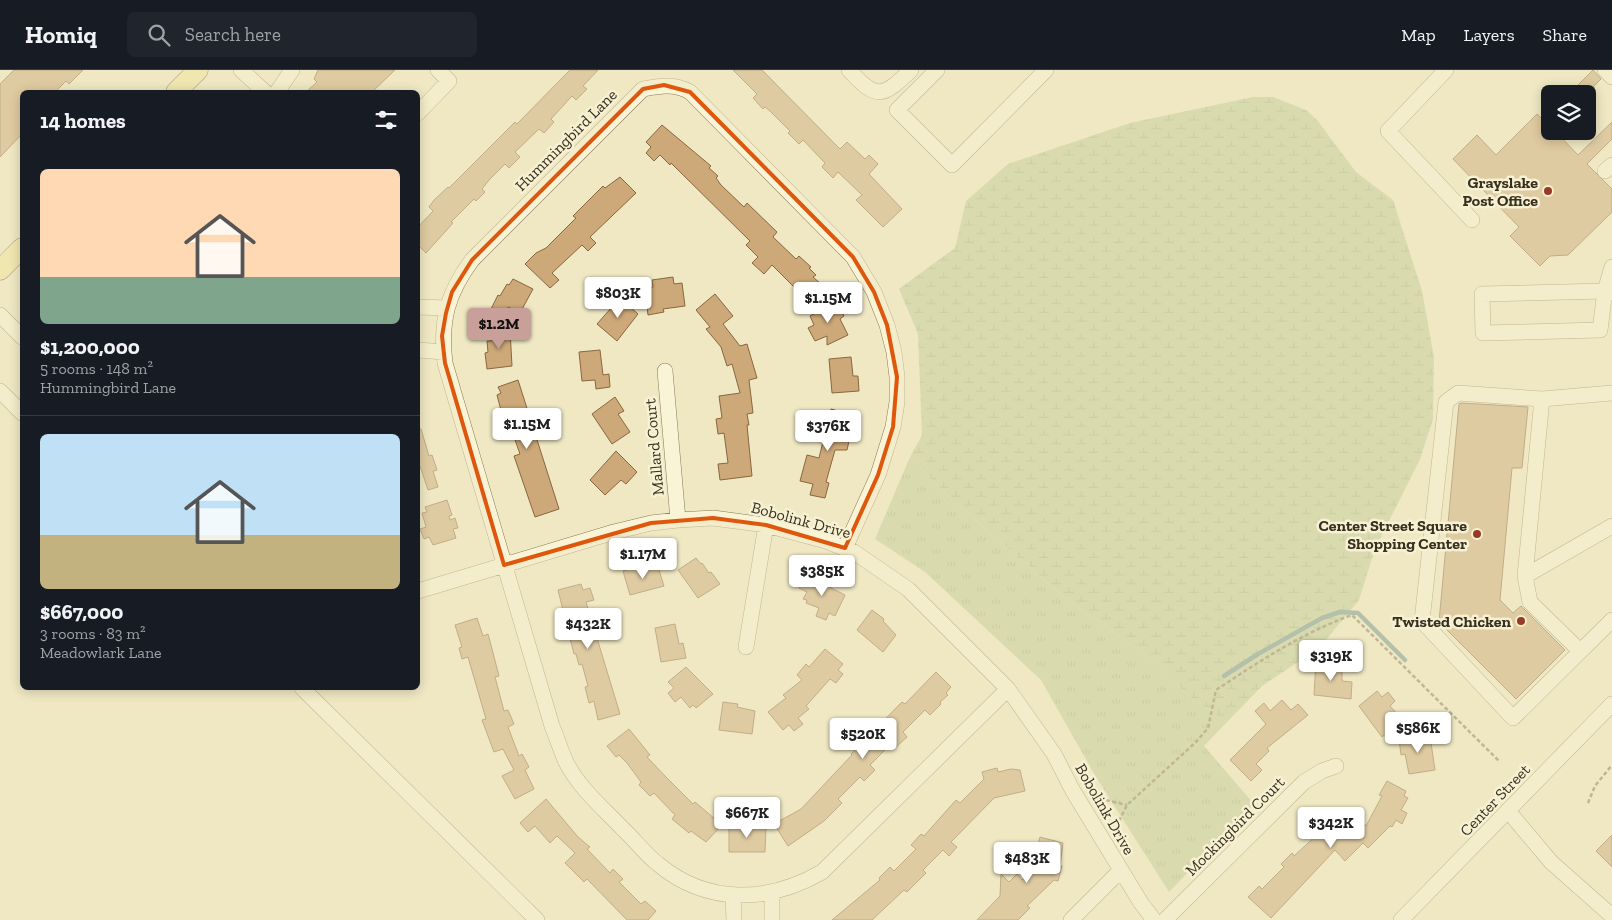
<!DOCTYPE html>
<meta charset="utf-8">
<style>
:root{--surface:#171b24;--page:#20242c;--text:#f1f3f6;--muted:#9ea1a6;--line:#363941;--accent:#c99f99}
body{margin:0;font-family:"Zilla Slab",serif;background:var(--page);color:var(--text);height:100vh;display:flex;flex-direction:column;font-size:19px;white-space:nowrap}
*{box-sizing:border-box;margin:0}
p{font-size:16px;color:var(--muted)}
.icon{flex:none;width:28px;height:28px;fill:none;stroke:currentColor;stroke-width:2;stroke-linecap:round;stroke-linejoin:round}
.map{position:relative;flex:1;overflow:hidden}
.details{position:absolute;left:20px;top:20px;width:400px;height:600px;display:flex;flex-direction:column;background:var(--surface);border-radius:8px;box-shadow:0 2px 12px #0003}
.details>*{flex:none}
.fabs{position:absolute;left:1541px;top:15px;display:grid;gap:10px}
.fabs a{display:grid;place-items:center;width:55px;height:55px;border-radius:8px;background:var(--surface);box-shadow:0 2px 12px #0003;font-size:25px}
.price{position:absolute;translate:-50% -42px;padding:0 11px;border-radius:5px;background:#fff;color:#222;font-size:16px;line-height:32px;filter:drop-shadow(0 1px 2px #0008)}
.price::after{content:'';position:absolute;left:50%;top:30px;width:15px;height:11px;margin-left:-8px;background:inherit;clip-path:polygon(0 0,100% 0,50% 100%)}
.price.on{background:var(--accent);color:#111}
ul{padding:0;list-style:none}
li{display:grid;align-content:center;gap:10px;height:265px;padding:0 20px}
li+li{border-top:1px solid var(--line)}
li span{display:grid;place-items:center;height:155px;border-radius:8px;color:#555}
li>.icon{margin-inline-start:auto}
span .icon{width:90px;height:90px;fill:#fffc;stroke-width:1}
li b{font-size:21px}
h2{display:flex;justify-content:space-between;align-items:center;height:60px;padding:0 20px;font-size:21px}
header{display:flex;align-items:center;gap:30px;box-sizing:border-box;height:70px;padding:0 25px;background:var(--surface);border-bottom:1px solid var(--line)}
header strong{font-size:24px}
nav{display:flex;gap:28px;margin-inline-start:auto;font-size:18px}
.search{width:350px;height:45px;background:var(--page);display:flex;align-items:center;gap:12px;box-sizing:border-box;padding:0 18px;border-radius:8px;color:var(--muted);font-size:19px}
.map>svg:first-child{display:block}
.wetland{fill:url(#wetland-marsh)}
.park{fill:url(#park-tufts)}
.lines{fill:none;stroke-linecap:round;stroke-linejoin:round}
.stream{stroke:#6c908c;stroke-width:4.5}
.building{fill:#cda878;stroke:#89673f}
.minor-casing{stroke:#897a59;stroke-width:16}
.major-casing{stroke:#57472e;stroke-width:21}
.path{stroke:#897a59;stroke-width:2.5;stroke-dasharray:4 2.5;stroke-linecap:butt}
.minor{stroke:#f9f4d6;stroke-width:15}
.major{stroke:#f2e49a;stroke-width:20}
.marked{fill:none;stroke:#df570d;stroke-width:4;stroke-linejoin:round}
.poi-dot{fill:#993928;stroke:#f6f1d2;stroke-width:2}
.labels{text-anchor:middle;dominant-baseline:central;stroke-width:5;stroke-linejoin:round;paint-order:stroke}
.street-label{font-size:16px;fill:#392f1e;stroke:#f6f1d2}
.poi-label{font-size:16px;font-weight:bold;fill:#392f1e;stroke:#f6f1d2;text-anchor:end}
</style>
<header>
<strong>Homiq</strong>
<div class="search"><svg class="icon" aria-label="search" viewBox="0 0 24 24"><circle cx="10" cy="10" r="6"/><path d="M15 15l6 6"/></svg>Search here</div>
<nav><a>Map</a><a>Layers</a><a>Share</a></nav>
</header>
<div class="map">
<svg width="1612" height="850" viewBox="0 0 1612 850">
<defs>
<pattern id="wetland-marsh" width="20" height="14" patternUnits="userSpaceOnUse" patternTransform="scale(1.25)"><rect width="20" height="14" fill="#becd96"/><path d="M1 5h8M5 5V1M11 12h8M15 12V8" fill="none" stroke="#a4b081"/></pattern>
<pattern id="park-tufts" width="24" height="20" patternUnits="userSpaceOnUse" patternTransform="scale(1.25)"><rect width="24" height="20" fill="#becd96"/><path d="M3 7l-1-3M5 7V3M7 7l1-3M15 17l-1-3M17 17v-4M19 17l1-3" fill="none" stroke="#a4b081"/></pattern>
</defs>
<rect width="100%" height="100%" fill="#efe8c3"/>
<!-- wetland -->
<path class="wetland" d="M1253,27H1273L1306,40L1317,50L1356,102L1393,130L1422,221L1434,287L1433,349L1420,389L1375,479L1359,530L1319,578L1262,616L1227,652L1191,628L1154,591L1065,528L950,428L910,387L922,365L918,264L899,219L955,178L966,131L1008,94L1130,53Z"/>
<!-- park -->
<path class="park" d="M910,387L950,428L1065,528L1154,591L1191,628L1227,652L1204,676L1254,734L1169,822L1096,707L1041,610L925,502L875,469Z"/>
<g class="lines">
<!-- stream -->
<path class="stream" d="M1224,606L1258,584L1322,548L1340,542L1358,543L1405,590"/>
</g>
<!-- building -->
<path class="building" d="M14,0H83L69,14L66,11L55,22H22V64L0,87V14Z
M318,0H395L372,22H306L317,12L314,9Z
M570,0H598L583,16L587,19L576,30L572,26L551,49L554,52L544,63L539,59L515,82L520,87L509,98L505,94L489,110L482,119L485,122L476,131L474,129L451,152L453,153L426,183L418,175V157L433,141L429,137L434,130L448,117L449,118L515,52L517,54Z
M733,0H762L840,79L847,72L865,89L869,85L878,94L869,104L902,139L883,157L856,130L862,125L838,102L833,108L822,97L825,93L803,70L799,74L788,63L790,61L770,41L765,37L763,39L753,28L757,24Z
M1593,0L1601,9L1586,24H1569Z
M1550,42V61H1555L1578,85L1612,52V69L1587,94L1612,119V142L1568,185L1550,186L1540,196L1510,166L1519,157L1453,89L1477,65L1496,85L1537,44L1543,50Z
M662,55L711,96L709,98L718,106L716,108L721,115L744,137L747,133L777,162L773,167L796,189L799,186L811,197L809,198L816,205L813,207L821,214L806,229L772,195L764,204L752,193L758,187L746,175L750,171L671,93L670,95L660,85L654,91L646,83L651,77L646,72Z
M620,107L636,123L590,167L596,173L588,181L582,175L552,203L559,210L550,218L525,194L536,183L546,178L576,148L573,146L603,116L605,118Z
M673,207L674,214L682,213L685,236L663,239L664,242L648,245L645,222H650L649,218L653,217L652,210Z
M513,209L533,219L520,243L508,237L509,249L491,239L498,225L500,226L507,214L509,215Z
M715,224L733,246L723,254L740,276L747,274L757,308L749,310L753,343L747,344L749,355H747L752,406L720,410L718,394L728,393L724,363L718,364L716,349L722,348L719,326L740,323L732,294L727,296L721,277L706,259L710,257L696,240Z
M620,228L638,244L617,271L597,254Z
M837,232L844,246L840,249L848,265L827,275V266L815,271L808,258L814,255L810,246Z
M510,260L512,296L487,299L485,283L488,282L487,271H491L490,262Z
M600,280L603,305L609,304L610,317L596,319L595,310L582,311L579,282Z
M851,287L853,306H858L859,321L832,323L829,289Z
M518,310L559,439L535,447L514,386L520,384L508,350L504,352L497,325L501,323L498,317Z
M615,327L624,341L618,344L630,362L612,374L592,344Z
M1461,333L1528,337L1522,398H1512L1500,530L1513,543L1521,536L1565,580L1516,629L1439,552L1459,334Z
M831,339L853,345L851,353H853L847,380H835L826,412L829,413L825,428L810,425L813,414L800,411L807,385L819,388Z
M418,359H421L429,386L432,385L437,400L433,401L438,417L428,420L420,396L418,397Z
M616,381L637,402L626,414L621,410L605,425L590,410Z
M447,430L452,445L449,446L450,450L455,448L458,458L453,459L456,468L433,475L429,467L424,469L420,459L426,457L422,443L427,442L425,437Z
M696,488L701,494L702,493L709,503L711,502L720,514L698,528L678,500Z
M637,497L639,502L658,497L664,516L630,525L623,501Z
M805,505L845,525L835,546L829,543L826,550L816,546L819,538L806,533L807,530L803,529L807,522L799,518Z
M581,514L583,520L590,518L594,530L586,532L620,644L598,650L594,631L589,633L585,617L588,616L582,594L579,595L576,584H574L558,520Z
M872,540L884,549L883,551L896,565L883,582L857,560Z
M477,548L483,566L488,564L492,579L499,606L495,607L504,641L508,640L514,654L508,657L519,686L522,684L529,697L525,700L534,719L515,729L502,706L514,700L503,679L494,682L482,650L486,649L468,587L462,589L459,578L462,577L455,555Z
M675,554L679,574L683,573L686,588L661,592L655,558Z
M825,579L843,594L838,600L843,604L836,613L830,609L806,636L809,639L798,648L803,654L794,661L789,655L783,660L768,642L786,628L783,625L802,610L797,605L806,594L809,597Z
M1316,590H1327V599L1342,600V611L1352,612L1351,629L1314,625Z
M686,597L713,624L696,638L693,635L690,638L681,627L675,632L668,623L674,618L668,612Z
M936,602L951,617L946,623L948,625L940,632L941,634L930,645L925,640L903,662L907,667L896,677L892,673L870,695L875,700L864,711L860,707L838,729L842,733L824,751L788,776L774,754L801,739L852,685L851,684L902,632L905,634Z
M1377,621L1382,627L1388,622L1395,631L1390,636L1399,646L1396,649L1399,652L1382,667L1359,636Z
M1282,630L1291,640L1298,634L1308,645L1267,678L1269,681L1256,694L1262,700L1251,711L1230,690L1266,654L1255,641L1264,633L1270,641Z
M723,632L738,634L737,637L755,641L752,664L719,660Z
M629,659L650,685L647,687L666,707L693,734L695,732L722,755L706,772L691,761L689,763L672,749L675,745L654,723L650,726L639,715L641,712L627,693L619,685L616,687L607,676Z
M1430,666L1435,700L1409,704L1405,684L1401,685L1399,669Z
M997,698L998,702L1011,699L1020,700L1025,721L994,728L951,772L957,777L949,786L943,780L923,800L926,803L907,822L904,820L872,850H832L880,810L879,808L890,797L894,801L916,779L911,775L921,764L924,766L956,730L960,733L984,709L982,702Z
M1387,711L1406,721L1404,726L1408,728L1401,740L1407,743L1402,754L1396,750L1392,757L1390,756L1368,778L1363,773L1345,791L1335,780L1271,848L1248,827L1259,816L1262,819L1284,797L1281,794L1292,783L1294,786L1330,753L1337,760L1354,743L1366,756L1382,726L1379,725Z
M546,729L578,767L590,777L587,779L610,803L613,799L623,809L619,812L641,834L645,831L656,841L648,850H627L587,809L584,812L565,793L575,783L557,766L550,773L535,756L528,762L520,753Z
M729,757H766L765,782H729Z
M1612,765V797L1596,781Z
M1040,767L1063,773L1060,796H1062L1058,811L1054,810L1027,836L1030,838L1018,850H977L1000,826L1001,804L1009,812L1017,804L1022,810L1032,799Z"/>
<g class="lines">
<!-- minor casing -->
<g class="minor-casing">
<path id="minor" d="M241,0L265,22
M849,0C877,31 883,27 911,0
M937,0L897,40L952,95L1046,0
M1446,0L1388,61L1472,150
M1605,0L1612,7
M277,22L292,0
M418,43L449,11L438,0
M1605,101L1612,95
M1612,197L1605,221L1600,260L1483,263L1482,224L1605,221L1612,223
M418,237L447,238
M0,245L22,267
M418,280L444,282
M665,301L678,450
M0,321L22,343
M1612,323L1542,329L1458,323L1446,332L1422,551L1513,648L1612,550
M1542,329L1525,506L1530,532L1580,581
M845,478L878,405L893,357L897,332V307L894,282L887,255L874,222L853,187L690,22C674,13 659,16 643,19L472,190C447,224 440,251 445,293L552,656C557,668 561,681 566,692C579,718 603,738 623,759C635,770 645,784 658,794C707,835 768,833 822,802L1008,619
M1525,506L1612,456
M418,521L614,462L651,453L678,450L713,448L766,455L826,471L854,482L908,519L1008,619L1054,684L1073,721L1141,833L1154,850
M746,577L766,455
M302,618L537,850
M1509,742L1551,792L1612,846
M733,825L734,850
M772,850V822
M1071,850L1121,800
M1165,850L1304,712L1322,701L1336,696
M1401,850L1612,634"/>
</g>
<!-- major casing -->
<g class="major-casing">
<path id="major" d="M176,22L198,0
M0,200L22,178"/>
</g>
<!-- path -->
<path class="path" d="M1106,730L1127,735
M1588,733L1595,716L1612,695
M1119,751L1127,735L1196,672L1208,658L1216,620C1260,591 1302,563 1352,545L1499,691"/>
<!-- minor -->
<use href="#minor" class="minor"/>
<!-- major -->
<use href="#major" class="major"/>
</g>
<!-- marked area -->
<path d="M0 0H1612V850H0ZM664,15L690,22L853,187L874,222L887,255L897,307L893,357L878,405L845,478L766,455L713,448L651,453L504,495L445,293L442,266L446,243L452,222L472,190L643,19Z" fill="#efe8c3" fill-opacity=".55" fill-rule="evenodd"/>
<path class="marked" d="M664,15L690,22L853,187L874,222L887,255L897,307L893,357L878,405L845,478L766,455L713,448L651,453L504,495L445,293L442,266L446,243L452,222L472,190L643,19Z"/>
<!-- markers -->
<g class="poi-dot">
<circle cx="1548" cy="121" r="5"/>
<circle cx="1477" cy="464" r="5"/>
<circle cx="1521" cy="551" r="5"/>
</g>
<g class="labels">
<!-- street labels -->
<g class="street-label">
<text transform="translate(566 70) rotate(-45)">Hummingbird Lane</text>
<text transform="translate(654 377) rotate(-95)">Mallard Court</text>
<text transform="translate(801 450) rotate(15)">Bobolink Drive</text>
<text transform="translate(1495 730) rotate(-46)">Center Street</text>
<text transform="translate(1105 739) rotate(60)">Bobolink Drive</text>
<text transform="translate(1235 756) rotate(-45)">Mockingbird Court</text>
</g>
<!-- poi labels -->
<g class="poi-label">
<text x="1538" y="112">Grayslake<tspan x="1538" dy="18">Post Office</tspan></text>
<text x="1467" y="455">Center Street Square<tspan x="1467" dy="18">Shopping Center</tspan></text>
<text x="1511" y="551">Twisted Chicken</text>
</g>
</g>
</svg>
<div class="fabs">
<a><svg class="icon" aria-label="layers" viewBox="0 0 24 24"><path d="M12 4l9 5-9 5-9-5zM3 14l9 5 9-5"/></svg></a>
</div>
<b class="price" style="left:618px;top:249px">$803K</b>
<b class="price" style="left:828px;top:254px">$1.15M</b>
<b class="price on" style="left:499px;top:280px">$1.2M</b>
<b class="price" style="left:527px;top:380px">$1.15M</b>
<b class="price" style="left:828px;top:382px">$376K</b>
<b class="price" style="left:643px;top:510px">$1.17M</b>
<b class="price" style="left:822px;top:527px">$385K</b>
<b class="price" style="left:588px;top:580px">$432K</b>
<b class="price" style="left:1331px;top:612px">$319K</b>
<b class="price" style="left:1418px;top:684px">$586K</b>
<b class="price" style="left:863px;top:690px">$520K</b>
<b class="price" style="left:747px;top:769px">$667K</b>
<b class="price" style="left:1331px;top:779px">$342K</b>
<b class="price" style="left:1027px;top:814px">$483K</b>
<section class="details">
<h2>14 homes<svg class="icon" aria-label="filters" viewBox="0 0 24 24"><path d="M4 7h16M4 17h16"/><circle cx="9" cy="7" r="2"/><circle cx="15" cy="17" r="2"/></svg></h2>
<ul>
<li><span style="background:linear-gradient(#ffd9b3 70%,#7fa58c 0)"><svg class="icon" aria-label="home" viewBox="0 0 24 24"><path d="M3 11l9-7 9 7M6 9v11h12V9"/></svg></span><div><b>$1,200,000</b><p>5 rooms · 148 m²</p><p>Hummingbird Lane</p></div></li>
<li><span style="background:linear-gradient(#bfe0f5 65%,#c2b280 0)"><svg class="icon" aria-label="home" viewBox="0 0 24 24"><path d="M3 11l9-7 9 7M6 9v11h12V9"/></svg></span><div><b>$667,000</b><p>3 rooms · 83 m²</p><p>Meadowlark Lane</p></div></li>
</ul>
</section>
</div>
